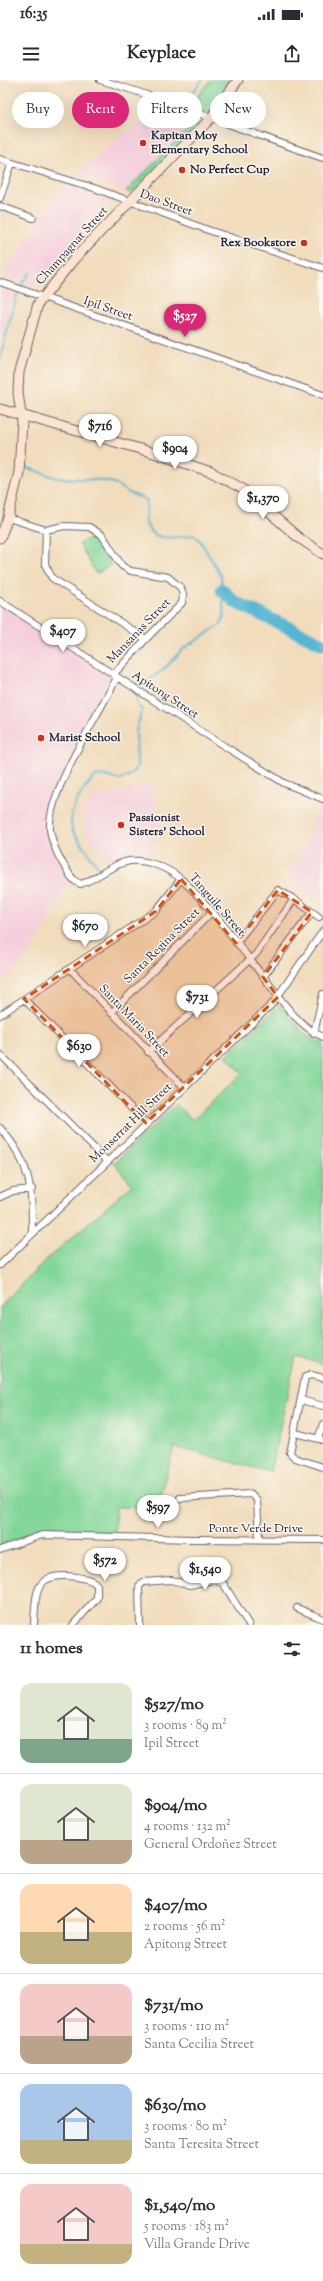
<!DOCTYPE html>
<meta charset="utf-8">
<style>
:root{--surface:#fff;--page:#f2f2f3;--text:#2b2b33;--muted:#7c7c81;--line:#e1e1e2;--accent:#db2777}
body{margin:0;font-family:"Sorts Mill Goudy",serif;background:var(--page);color:var(--text);height:100vh;display:flex;flex-direction:column;font-size:15px;white-space:nowrap}
*{box-sizing:border-box;margin:0}
p{font-size:13px;color:var(--muted)}
.icon{flex:none;width:22px;height:22px;fill:none;stroke:currentColor;stroke-width:2;stroke-linecap:round;stroke-linejoin:round}
.map{position:relative;height:1545px;overflow:hidden}
.details{display:flex;flex-direction:column;background:var(--surface);flex:1}
.details>*{flex:none}
.hud{position:absolute;left:12px;top:12px;width:299px;height:36px;display:flex;gap:8px}
.price{position:absolute;translate:-50% -34px;padding:0 9px;border-radius:14px;background:#fff;color:#222;font-size:13px;line-height:26px;filter:drop-shadow(0 1px 2px #0008)}
.price::after{content:'';position:absolute;left:50%;top:24px;width:12px;height:9px;margin-left:-6px;background:inherit;clip-path:polygon(0 0,100% 0,50% 100%)}
.price.active{background:var(--accent);color:#fff}
ul{padding:0;list-style:none}
li{display:flex;align-items:center;gap:12px;height:100px;padding:0 20px}
li+li{border-top:1px solid var(--line)}
li span{display:grid;place-items:center;flex:none;width:112px;height:80px;border-radius:12px;color:#555}
li>.icon{margin-inline-start:auto}
span .icon{width:48px;height:48px;fill:#fffc;stroke-width:1}
li b{font-size:17px}
h2{display:flex;justify-content:space-between;align-items:center;height:48px;padding:0 20px;font-size:17px}
.tag{padding:0 14px;border-radius:18px;background:var(--surface);box-shadow:0 4px 16px #0002;font-size:14px;line-height:36px}
.tag.active{background:var(--accent);color:#fff}
.status{display:flex;justify-content:space-between;align-items:center;height:28px;padding:0 20px;background:var(--surface);direction:ltr}
.status svg{height:11px;fill:currentColor}
header{display:flex;justify-content:space-between;align-items:center;height:52px;padding:0 20px;background:var(--surface);font-size:18px;font-weight:700}
.map>svg:first-child{display:block}
.built{fill:#f5cfdb}
.green{fill:#81d699;stroke:#527c6a}
.lines{fill:none;stroke-linecap:round;stroke-linejoin:round}
.stream{stroke:#55b5d3;stroke-width:2}
.river{stroke:#55b5d3;stroke-width:13}
.street-casing{stroke:#6a6368;stroke-width:8}
.secondary-casing{stroke:#6a6368;stroke-width:11}
.street{stroke:#fff;stroke-width:6}
.secondary{stroke:#fde4d1;stroke-width:9}
.marked{fill:#d45411;fill-opacity:0.2;stroke:#d45411;stroke-width:3;stroke-dasharray:8 5;stroke-linejoin:round}
.poi-dot{fill:#c8321e;stroke:#fbf7ec;stroke-width:1.5}
.labels{text-anchor:middle;dominant-baseline:central;stroke-width:3;stroke-linejoin:round;paint-order:stroke}
.poi-label{font-size:12px;font-weight:bold;fill:#22223b;stroke:#fbf7ec;text-anchor:start}
.street-label{font-size:12px;fill:#22223b;stroke:#fbf7ec}
</style>
<div class="status"><b>16:35</b><svg viewBox="0 0 49 12"><path d="M0 12V9h3v3zM5 12V6h3v6zM10 12V3h3v9zM15 12V0h3v12zM26 1h20v11H26zM47 4h2v5h-2z"/></svg></div>
<header><svg class="icon" aria-label="menu" viewBox="0 0 24 24"><path d="M4 6h16M4 12h16M4 18h16"/></svg>Keyplace<svg class="icon" aria-label="share" viewBox="0 0 24 24"><path d="M12 15V3M7 8l5-5 5 5M5 13v7h14v-7"/></svg></header>
<div class="map">
<svg width="323" height="1545" viewBox="0 0 323 1545">
<rect width="100%" height="100%" fill="#fbf7ec"/>
<filter id="ink" filterUnits="userSpaceOnUse"><feTurbulence type="fractalNoise" baseFrequency=".025" numOctaves="2"/><feDisplacementMap in="SourceGraphic" scale="8" xChannelSelector="R" yChannelSelector="G"/><feConvolveMatrix kernelMatrix="1 2 1 2 8 2 1 2 1" color-interpolation-filters="sRGB"/></filter>
<filter id="wash" filterUnits="userSpaceOnUse"><feTurbulence type="fractalNoise" baseFrequency=".012" numOctaves="4" result="noise"/><feDisplacementMap in="SourceGraphic" scale="16" xChannelSelector="R" yChannelSelector="G"/><feGaussianBlur stdDeviation="0.9" result="paint"/><feColorMatrix in="noise" values="0 0 0 0 0 0 0 0 0 0 0 0 0 0 0 0 0 1.4 0 .05"/><feComposite in="paint" operator="in"/></filter>
<g filter="url(#wash)">
<rect width="100%" height="100%" fill="#f1dcbc"/>
<!-- built -->
<path class="built" d="M157,25L200,37L125,111L75,95Z
M64,105L111,120L35,207L3,194Z
M0,209L14,214L0,268Z
M0,524L113,598L50,718L48,766L69,800L41,854L20,886L0,902Z
M151,704L160,745L151,776L129,777L107,784L82,744L89,719Z
M321,726L323,727V824L287,799Z"/>
<!-- green -->
<path class="green" d="M210,0H233L209,35L190,26Z
M195,42L199,46L131,114L126,111Z
M94,455L111,485L96,494L79,464Z
M280,925L305,955L323,964V1284L296,1277L270,1392L174,1367L157,1428L116,1427L114,1453L43,1448L0,1467V1227L46,1180L132,1105L114,1083L176,1024L193,1040L242,993L226,976Z"/>
<g class="lines">
<!-- stream -->
<path class="stream" d="M175,41L179,38L187,20L202,0
M21,205L31,192
M0,278L18,211
M26,387L57,398L100,400L114,403L129,413L147,420C147,427 145,435 146,442C150,464 179,457 195,455L201,462L221,496L224,537L220,545L183,569L163,590L146,602L136,617L137,626L142,629L136,651L137,687C118,709 117,695 97,695C83,707 65,734 73,752L99,788"/>
<!-- river -->
<path class="river" d="M222,510L235,522L323,564"/>
</g>
</g>
<g filter="url(#ink)">
<g class="lines">
<!-- street casing -->
<g class="street-casing">
<path id="street" d="M100,0C176,22 248,53 323,78
M0,79L94,108L208,150L323,188
M0,118L12,83
M0,126L33,138
M0,202L323,315
M8,438L46,450L64,446L89,447L102,455L122,486L131,491L168,497L181,508L183,515L182,523L146,559L113,595
M46,450L45,484L52,498L146,559
M0,521L221,664L284,703L323,719
M117,597C99,635 47,711 50,750C52,762 57,774 63,784C68,791 72,802 81,804C97,799 113,783 130,781C147,779 168,788 181,799C213,828 242,870 269,904C284,924 300,947 323,957
M236,863L278,810L294,819L319,837
M70,889L184,1007
M263,897L312,832
M24,919L146,1043
M111,933L211,833
M0,935L156,831L181,799
M314,953L323,914
M148,972L256,874L294,819
M0,974L108,1082
M0,1048C32,1084 32,1109 32,1154
M0,1117L13,1111L32,1109
M0,1185L273,923L323,851
M323,1298L311,1295L305,1297L290,1373L295,1378L323,1387
M301,1320L323,1326
M295,1353L323,1360
M318,1359L323,1344
M180,1418L251,1414L257,1420L259,1459
M0,1470L42,1455L193,1459L323,1460
M297,1528L323,1539
M34,1545C36,1510 34,1491 77,1497C84,1499 92,1498 97,1505V1518L73,1545
M140,1545L139,1507L143,1502L171,1500L190,1505L212,1500L223,1503L249,1545"/>
</g>
<!-- secondary casing -->
<g class="secondary-casing">
<path id="secondary" d="M0,329L154,373L211,392L241,408L299,458L323,474
M0,458L8,438L19,392L22,341L18,313L19,292L38,224L74,179L210,39L238,0"/>
</g>
<!-- street -->
<use href="#street" class="street"/>
<!-- secondary -->
<use href="#secondary" class="secondary"/>
</g>
</g>
<!-- marked area -->
<path class="marked" d="M181,799L236,863L278,810L312,832L263,897L278,917L146,1043L24,919L156,831Z"/>
<!-- markers -->
<g class="poi-dot">
<circle cx="143" cy="63" r="4"/>
<circle cx="182" cy="90" r="4"/>
<circle cx="304" cy="163" r="4"/>
<circle cx="41" cy="658" r="4"/>
<circle cx="121" cy="745" r="4"/>
</g>
<g class="labels">
<!-- poi labels -->
<g class="poi-label">
<text x="151" y="56">Kapitan Moy<tspan x="151" dy="14">Elementary School</tspan></text>
<text x="190" y="90">No Perfect Cup</text>
<text x="296" y="163" text-anchor="end">Rex Bookstore</text>
<text x="49" y="658">Marist School</text>
<text x="129" y="738">Passionist<tspan x="129" dy="14">Sisters' School</tspan></text>
</g>
<!-- street labels -->
<g class="street-label">
<text transform="translate(166 123) rotate(20)">Dao Street</text>
<text transform="translate(72 166) rotate(-48)">Champagnat Street</text>
<text transform="translate(108 229) rotate(19)">Ipil Street</text>
<text transform="translate(139 551) rotate(-46)">Mansanas Street</text>
<text transform="translate(165 615) rotate(33)">Apitong Street</text>
<text transform="translate(217 825) rotate(49)">Tanguile Street</text>
<text transform="translate(162 866) rotate(-45)">Santa Regina Street</text>
<text transform="translate(134 941) rotate(46)">Santa Maria Street</text>
<text transform="translate(131 1043) rotate(-44)">Monserrat Hill Street</text>
<text x="256" y="1449">Ponte Verde Drive</text>
</g>
</g>
</svg>
<b class="price active" style="left:185px;top:258px">$527</b>
<b class="price" style="left:100px;top:368px">$716</b>
<b class="price" style="left:175px;top:390px">$904</b>
<b class="price" style="left:263px;top:440px">$1,370</b>
<b class="price" style="left:63px;top:573px">$407</b>
<b class="price" style="left:85px;top:868px">$670</b>
<b class="price" style="left:197px;top:939px">$731</b>
<b class="price" style="left:79px;top:988px">$630</b>
<b class="price" style="left:158px;top:1449px">$597</b>
<b class="price" style="left:105px;top:1502px">$572</b>
<b class="price" style="left:205px;top:1511px">$1,540</b>
<div class="hud">
<a class="tag">Buy</a>
<a class="tag active">Rent</a>
<a class="tag">Filters</a>
<a class="tag">New</a>
</div>
</div>
<section class="details">
<h2>11 homes<svg class="icon" aria-label="filters" viewBox="0 0 24 24"><path d="M4 7h16M4 17h16"/><circle cx="9" cy="7" r="2"/><circle cx="15" cy="17" r="2"/></svg></h2>
<ul>
<li><span style="background:linear-gradient(#dfe7d0 70%,#7fa58c 0)"><svg class="icon" aria-label="home" viewBox="0 0 24 24"><path d="M3 11l9-7 9 7M6 9v11h12V9"/></svg></span><div><b>$527/mo</b><p>3 rooms · 89 m²</p><p>Ipil Street</p></div></li>
<li><span style="background:linear-gradient(#dfe7d0 70%,#b9a48a 0)"><svg class="icon" aria-label="home" viewBox="0 0 24 24"><path d="M3 11l9-7 9 7M6 9v11h12V9"/></svg></span><div><b>$904/mo</b><p>4 rooms · 132 m²</p><p>General Ordoñez Street</p></div></li>
<li><span style="background:linear-gradient(#ffd9b3 60%,#c2b280 0)"><svg class="icon" aria-label="home" viewBox="0 0 24 24"><path d="M3 11l9-7 9 7M6 9v11h12V9"/></svg></span><div><b>$407/mo</b><p>2 rooms · 56 m²</p><p>Apitong Street</p></div></li>
<li><span style="background:linear-gradient(#f6c9c9 65%,#b9a48a 0)"><svg class="icon" aria-label="home" viewBox="0 0 24 24"><path d="M3 11l9-7 9 7M6 9v11h12V9"/></svg></span><div><b>$731/mo</b><p>3 rooms · 110 m²</p><p>Santa Cecilia Street</p></div></li>
<li><span style="background:linear-gradient(#a9c7e8 70%,#c2b280 0)"><svg class="icon" aria-label="home" viewBox="0 0 24 24"><path d="M3 11l9-7 9 7M6 9v11h12V9"/></svg></span><div><b>$630/mo</b><p>3 rooms · 80 m²</p><p>Santa Teresita Street</p></div></li>
<li><span style="background:linear-gradient(#f6c9c9 75%,#c2b280 0)"><svg class="icon" aria-label="home" viewBox="0 0 24 24"><path d="M3 11l9-7 9 7M6 9v11h12V9"/></svg></span><div><b>$1,540/mo</b><p>5 rooms · 183 m²</p><p>Villa Grande Drive</p></div></li>
</ul>
</section>
